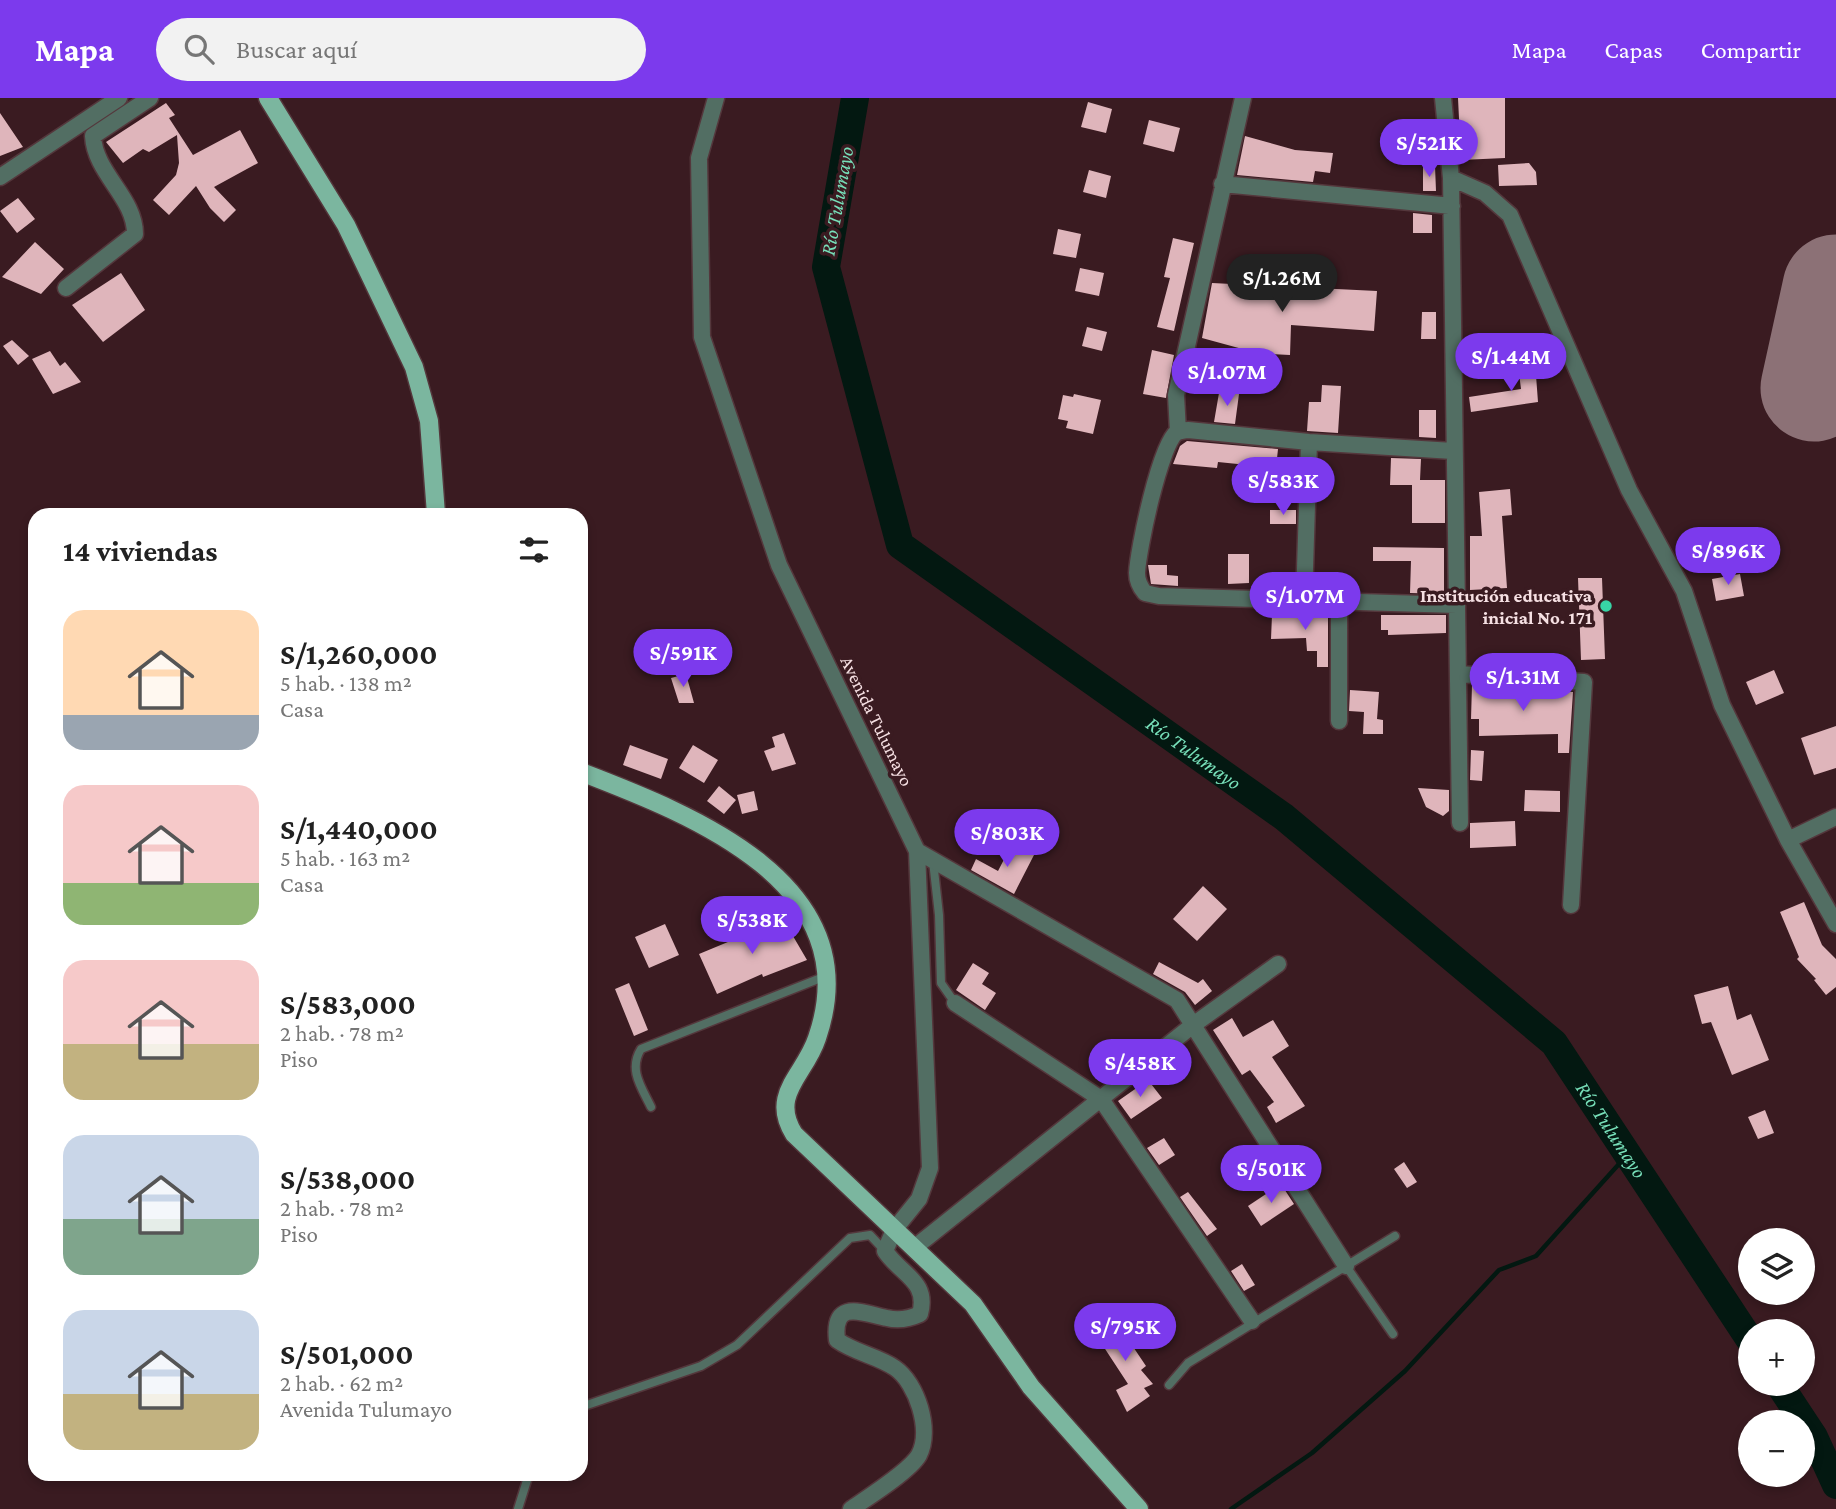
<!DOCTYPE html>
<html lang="es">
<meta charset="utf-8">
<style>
:root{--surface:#fff;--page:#f2f2f2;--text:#222;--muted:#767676;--accent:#7c3aed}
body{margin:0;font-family:"Crimson Pro",serif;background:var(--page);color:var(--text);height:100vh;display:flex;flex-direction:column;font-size:26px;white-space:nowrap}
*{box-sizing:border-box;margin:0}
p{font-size:23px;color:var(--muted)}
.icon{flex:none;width:38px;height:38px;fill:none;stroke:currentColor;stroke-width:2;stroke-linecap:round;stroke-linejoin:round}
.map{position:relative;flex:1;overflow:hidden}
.drawer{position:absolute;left:28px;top:410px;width:560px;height:973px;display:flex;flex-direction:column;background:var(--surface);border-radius:21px;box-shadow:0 4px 10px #0003}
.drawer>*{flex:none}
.buttons{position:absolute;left:1738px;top:1130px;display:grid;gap:14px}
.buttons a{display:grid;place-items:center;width:77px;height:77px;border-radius:50%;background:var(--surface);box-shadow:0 4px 10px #0003;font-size:35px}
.price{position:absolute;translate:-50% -60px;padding:0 16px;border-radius:24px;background:var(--accent);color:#fff;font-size:23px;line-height:46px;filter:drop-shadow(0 2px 4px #0008)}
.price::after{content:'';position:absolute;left:50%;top:42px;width:21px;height:16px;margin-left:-10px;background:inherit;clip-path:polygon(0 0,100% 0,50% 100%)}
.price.selected{background:#222;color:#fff}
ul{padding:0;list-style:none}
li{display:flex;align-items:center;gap:21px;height:175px;padding:0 35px}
li span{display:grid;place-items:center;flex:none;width:196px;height:140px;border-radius:21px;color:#555}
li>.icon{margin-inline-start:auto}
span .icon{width:84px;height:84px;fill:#fffc;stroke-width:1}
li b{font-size:30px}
h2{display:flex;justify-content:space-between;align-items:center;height:84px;padding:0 35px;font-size:30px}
header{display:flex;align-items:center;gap:42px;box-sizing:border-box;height:98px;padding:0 35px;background:var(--accent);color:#fff}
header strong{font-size:33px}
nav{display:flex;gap:38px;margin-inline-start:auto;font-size:24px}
.search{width:490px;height:63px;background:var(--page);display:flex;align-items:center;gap:18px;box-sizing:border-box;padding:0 24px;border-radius:38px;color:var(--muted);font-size:26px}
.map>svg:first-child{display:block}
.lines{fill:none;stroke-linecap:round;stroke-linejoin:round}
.stream{stroke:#031811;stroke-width:4.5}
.river{stroke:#031811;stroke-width:28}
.runway{stroke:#8c7176;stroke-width:107}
.building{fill:#dfb5bb}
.service-casing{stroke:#54373c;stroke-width:11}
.minor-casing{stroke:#54373c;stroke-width:19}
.primary-casing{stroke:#54373c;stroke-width:21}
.service{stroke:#526e63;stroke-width:8}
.minor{stroke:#526e63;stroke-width:16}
.primary{stroke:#7bb69f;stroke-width:18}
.poi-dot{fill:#38d4a6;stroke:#3a1b21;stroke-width:2.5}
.labels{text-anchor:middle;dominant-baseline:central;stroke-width:7;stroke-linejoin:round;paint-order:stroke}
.poi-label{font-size:19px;font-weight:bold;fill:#f6e0e3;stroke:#3a1b21;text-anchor:end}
.street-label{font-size:19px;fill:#f6e0e3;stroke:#3a1b21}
.water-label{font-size:21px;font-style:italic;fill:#77dfb9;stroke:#3a1b21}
</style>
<header>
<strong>Mapa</strong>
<div class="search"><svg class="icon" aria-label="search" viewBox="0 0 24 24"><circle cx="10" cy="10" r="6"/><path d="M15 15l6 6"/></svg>Buscar aquí</div>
<nav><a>Mapa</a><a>Capas</a><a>Compartir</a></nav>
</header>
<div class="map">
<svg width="1836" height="1411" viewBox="0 0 1836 1411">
<rect width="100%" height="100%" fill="#3a1b21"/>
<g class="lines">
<!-- stream -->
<path class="stream" d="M1231,1411L1312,1355L1405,1273L1499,1172L1536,1158L1628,1056"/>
<!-- river -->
<g class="river">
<path id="s1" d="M855,0L826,169L900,447L1284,719L1554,945L1750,1242"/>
<path d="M1779,1286L1814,1339L1836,1387"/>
</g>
<!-- runway -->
<path class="runway" d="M1814,290L1836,190"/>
</g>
<!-- building -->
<path class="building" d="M1458,0H1505V60L1461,62Z
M1088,4L1112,11L1106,35L1081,29Z
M166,5L175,17L169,20L193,57L240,32L258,65L214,89L236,112L224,124L210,110L196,88L169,117L153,102L176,77L179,65L177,37L149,54L143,51L123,65L106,44Z
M0,15L23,49L0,58Z
M1149,22L1180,30L1174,54L1143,46Z
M1245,38L1295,52L1333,55L1330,75L1315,73L1313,84L1237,77Z
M1529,65L1536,74L1537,87L1499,88L1498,67Z
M1423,68H1435L1436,93H1423Z
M1089,72L1111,78L1106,100L1083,94Z
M18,100L35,121L17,135L0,113Z
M1413,115L1432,117V135H1413Z
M1058,131L1081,136L1076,160L1053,156Z
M1173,140L1194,145L1174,233L1157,229L1170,180L1164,179Z
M35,144L64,171L41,196L2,179Z
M1080,170L1104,175L1099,198L1075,193Z
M121,175L145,212L103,244L72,207Z
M1212,185L1377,193L1374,233L1291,227L1290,257L1245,255L1246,252L1202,240Z
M1422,214H1436V241H1421Z
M1087,229L1107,234L1102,253L1082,248Z
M12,242L29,258L18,267L3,248Z
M1152,252L1174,257L1166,300L1143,296Z
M50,253L60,268L65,264L81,284L53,296L32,261Z
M1535,264L1538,304L1471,314L1469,299L1521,291L1518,267Z
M1322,287L1341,288L1338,335L1307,333L1309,304H1321Z
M1219,295L1239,296L1235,326L1214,324Z
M1074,296L1101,302L1093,336L1066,330L1068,323L1058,321L1063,297L1073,299Z
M1419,312H1436V340L1419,339Z
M1187,343L1278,351L1276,370L1218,364L1217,370L1173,366L1180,348Z
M1391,360L1421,361L1420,382H1445V425H1412V387H1390Z
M1510,391L1512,417L1502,418L1507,490L1470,492V438H1482L1479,394Z
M1270,412H1296V426H1270Z
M1373,449L1444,450V496L1410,495L1411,463H1373Z
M1228,456H1249V485L1228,486Z
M1148,467H1167V477L1178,478V488L1151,486Z
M1740,476L1744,498L1716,503L1712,481Z
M1272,477H1294V492L1272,491Z
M1578,480H1602L1605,561L1581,562Z
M1328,514V569H1317V553H1307L1306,540L1271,541L1272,517Z
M1381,517H1446V535L1388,537V532H1381Z
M1774,572L1784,595L1756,607L1746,584Z
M686,576L694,605H679L671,580Z
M1472,587L1573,594L1569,655H1558V636L1479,638V621H1471Z
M1350,592L1379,594L1377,621L1383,622V636H1363L1364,614L1349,613Z
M1836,628V670L1814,677L1801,640Z
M784,635L796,666L772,673L764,653L775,649L772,639Z
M630,647L668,661L661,681L623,667Z
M693,647L718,662L704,685L679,670Z
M1471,652L1484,653L1482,683L1470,682Z
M719,688L736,702L724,716L707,703Z
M1418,690L1449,692V713L1443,718L1426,709Z
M1525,692L1560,693V714L1524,713Z
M754,693L758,712L742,716L737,697Z
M1515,723L1516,748L1470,750V725Z
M1012,746L1034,757L1014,796L971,772L976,761L998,773Z
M1203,788L1227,811L1197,843L1173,821Z
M1804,804L1822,847L1836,861V889L1826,897L1814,882L1816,881L1797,861L1799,859L1780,814Z
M783,821L807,862L763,879L762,876L717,896L699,856Z
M665,826L679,857L649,870L635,839Z
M1159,864L1198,885L1203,881L1212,893L1195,907L1185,894L1153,876Z
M973,865L989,875L982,886L996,895L985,912L956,892Z
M629,885L648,932L634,938L615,891Z
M1728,888L1737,922L1751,916L1769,962L1732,977L1711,924L1702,926L1694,897Z
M1232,920L1243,939L1273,922L1289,948L1272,959L1305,1008L1276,1025L1267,1009L1274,1004L1250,972L1242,977L1213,932Z
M1148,982L1162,1000L1131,1021L1118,1003Z
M1765,1012L1774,1035L1758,1041L1748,1019Z
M1164,1040L1175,1057L1159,1067L1147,1050Z
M1404,1064L1417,1084L1407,1090L1394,1071Z
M1281,1086L1294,1106L1261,1128L1248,1108Z
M1188,1094L1217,1131L1207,1138L1180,1099Z
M1242,1166L1255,1187L1244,1193L1231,1173Z
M1113,1219L1146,1268L1141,1272L1153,1286L1144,1290L1150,1298L1127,1314L1116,1292L1128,1286L1092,1231Z"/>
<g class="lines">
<!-- service casing -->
<g class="service-casing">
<path id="service" d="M933,763L939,817L941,885L955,905
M651,1009C642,990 628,972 641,951L826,878
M1346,1168L1393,1236
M1169,1287L1188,1265L1395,1138
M581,1309L701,1268L737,1247L850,1140L870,1137L885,1153
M518,1411L529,1376"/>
</g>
<!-- minor casing -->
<g class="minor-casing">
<path id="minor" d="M716,0L699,60L702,239L779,467L917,753L1177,902L1346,1168
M1443,0L1451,80L1485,95L1510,117L1629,392L1684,493L1722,607L1788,742L1836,826
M0,79L119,0
M1451,80L1460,725
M1222,86L1452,108
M66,190L135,136C135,99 95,76 93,38L150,0
M1178,334L1176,297L1243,0
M1453,353L1309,344L1188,332C1186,332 1178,334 1177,334C1160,346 1138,452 1137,475C1137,483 1140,489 1145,495L1159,498L1456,507
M1304,503L1309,344
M1339,504V623
M1458,576L1584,584L1571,807
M1788,742L1836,719
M955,905L1101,1001L1252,1223
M914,1150L1193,927L1278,866
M851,1411C867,1400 910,1373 919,1357C932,1332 917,1285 895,1270C878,1258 855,1255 837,1242C832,1199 865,1216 887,1220C899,1223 909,1221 920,1216C929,1183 901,1177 885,1153L894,1132L919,1101L930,1070L917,753"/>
</g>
<!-- primary casing -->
<g class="primary-casing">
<path id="primary" d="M268,0L346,127L414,269L429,323L436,416
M581,674C693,717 870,786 817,940C805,977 769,996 794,1036L973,1206L1031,1289L1139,1411"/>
</g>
<!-- service -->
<use href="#service" class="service"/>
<!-- minor -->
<use href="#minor" class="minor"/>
<!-- primary -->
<use href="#primary" class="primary"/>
</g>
<!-- markers -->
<circle class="poi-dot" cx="1606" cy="508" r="7"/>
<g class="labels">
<!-- poi labels -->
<g class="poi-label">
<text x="1592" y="497">Institución educativa<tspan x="1592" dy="22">inicial No. 171</tspan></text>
</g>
<!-- street labels -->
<g class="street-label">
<text transform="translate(877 623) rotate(64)">Avenida Tulumayo</text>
</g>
<!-- water labels -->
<g class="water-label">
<text transform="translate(837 103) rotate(-80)">Río Tulumayo</text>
<text stroke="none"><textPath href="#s1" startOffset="819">Río Tulumayo</textPath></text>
<text stroke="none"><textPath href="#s1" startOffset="1386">Río Tulumayo</textPath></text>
</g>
</g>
</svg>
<div class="buttons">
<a><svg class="icon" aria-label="layers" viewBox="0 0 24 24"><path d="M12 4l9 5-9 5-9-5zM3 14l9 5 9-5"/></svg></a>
<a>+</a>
<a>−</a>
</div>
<b class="price" style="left:1429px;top:81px">S/521K</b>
<b class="price selected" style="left:1282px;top:216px">S/1.26M</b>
<b class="price" style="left:1511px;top:295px">S/1.44M</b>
<b class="price" style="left:1227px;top:310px">S/1.07M</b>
<b class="price" style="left:1283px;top:419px">S/583K</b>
<b class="price" style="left:1728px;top:489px">S/896K</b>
<b class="price" style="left:1305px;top:534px">S/1.07M</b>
<b class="price" style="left:683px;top:591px">S/591K</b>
<b class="price" style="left:1523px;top:615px">S/1.31M</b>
<b class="price" style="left:1007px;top:771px">S/803K</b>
<b class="price" style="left:752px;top:858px">S/538K</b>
<b class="price" style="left:1140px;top:1001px">S/458K</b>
<b class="price" style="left:1271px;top:1107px">S/501K</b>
<b class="price" style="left:1125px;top:1265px">S/795K</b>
<section class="drawer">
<h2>14 viviendas<svg class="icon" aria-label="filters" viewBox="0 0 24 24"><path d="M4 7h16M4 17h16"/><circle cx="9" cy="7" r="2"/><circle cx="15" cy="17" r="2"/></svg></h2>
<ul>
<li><span style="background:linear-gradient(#ffd9b3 75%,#9aa5b1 0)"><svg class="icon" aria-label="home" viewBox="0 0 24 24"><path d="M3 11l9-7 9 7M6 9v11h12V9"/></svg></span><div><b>S/1,260,000</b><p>5 hab. · 138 m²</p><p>Casa</p></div></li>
<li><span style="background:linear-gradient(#f6c9c9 70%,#8fb573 0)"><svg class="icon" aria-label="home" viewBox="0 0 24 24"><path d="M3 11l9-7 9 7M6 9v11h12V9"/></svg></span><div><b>S/1,440,000</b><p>5 hab. · 163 m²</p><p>Casa</p></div></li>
<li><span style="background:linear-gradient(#f6c9c9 60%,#c2b280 0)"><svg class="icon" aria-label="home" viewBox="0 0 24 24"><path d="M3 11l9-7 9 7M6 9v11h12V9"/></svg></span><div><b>S/583,000</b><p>2 hab. · 78 m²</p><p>Piso</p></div></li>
<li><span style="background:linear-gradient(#c9d6e8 60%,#7fa58c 0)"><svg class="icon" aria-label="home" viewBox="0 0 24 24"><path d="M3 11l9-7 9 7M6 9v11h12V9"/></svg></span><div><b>S/538,000</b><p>2 hab. · 78 m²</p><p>Piso</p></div></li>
<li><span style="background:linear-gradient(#c9d6e8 60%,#c2b280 0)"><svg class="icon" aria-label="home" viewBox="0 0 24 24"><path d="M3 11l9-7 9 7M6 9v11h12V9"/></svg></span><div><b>S/501,000</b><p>2 hab. · 62 m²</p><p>Avenida Tulumayo</p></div></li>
</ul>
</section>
</div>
